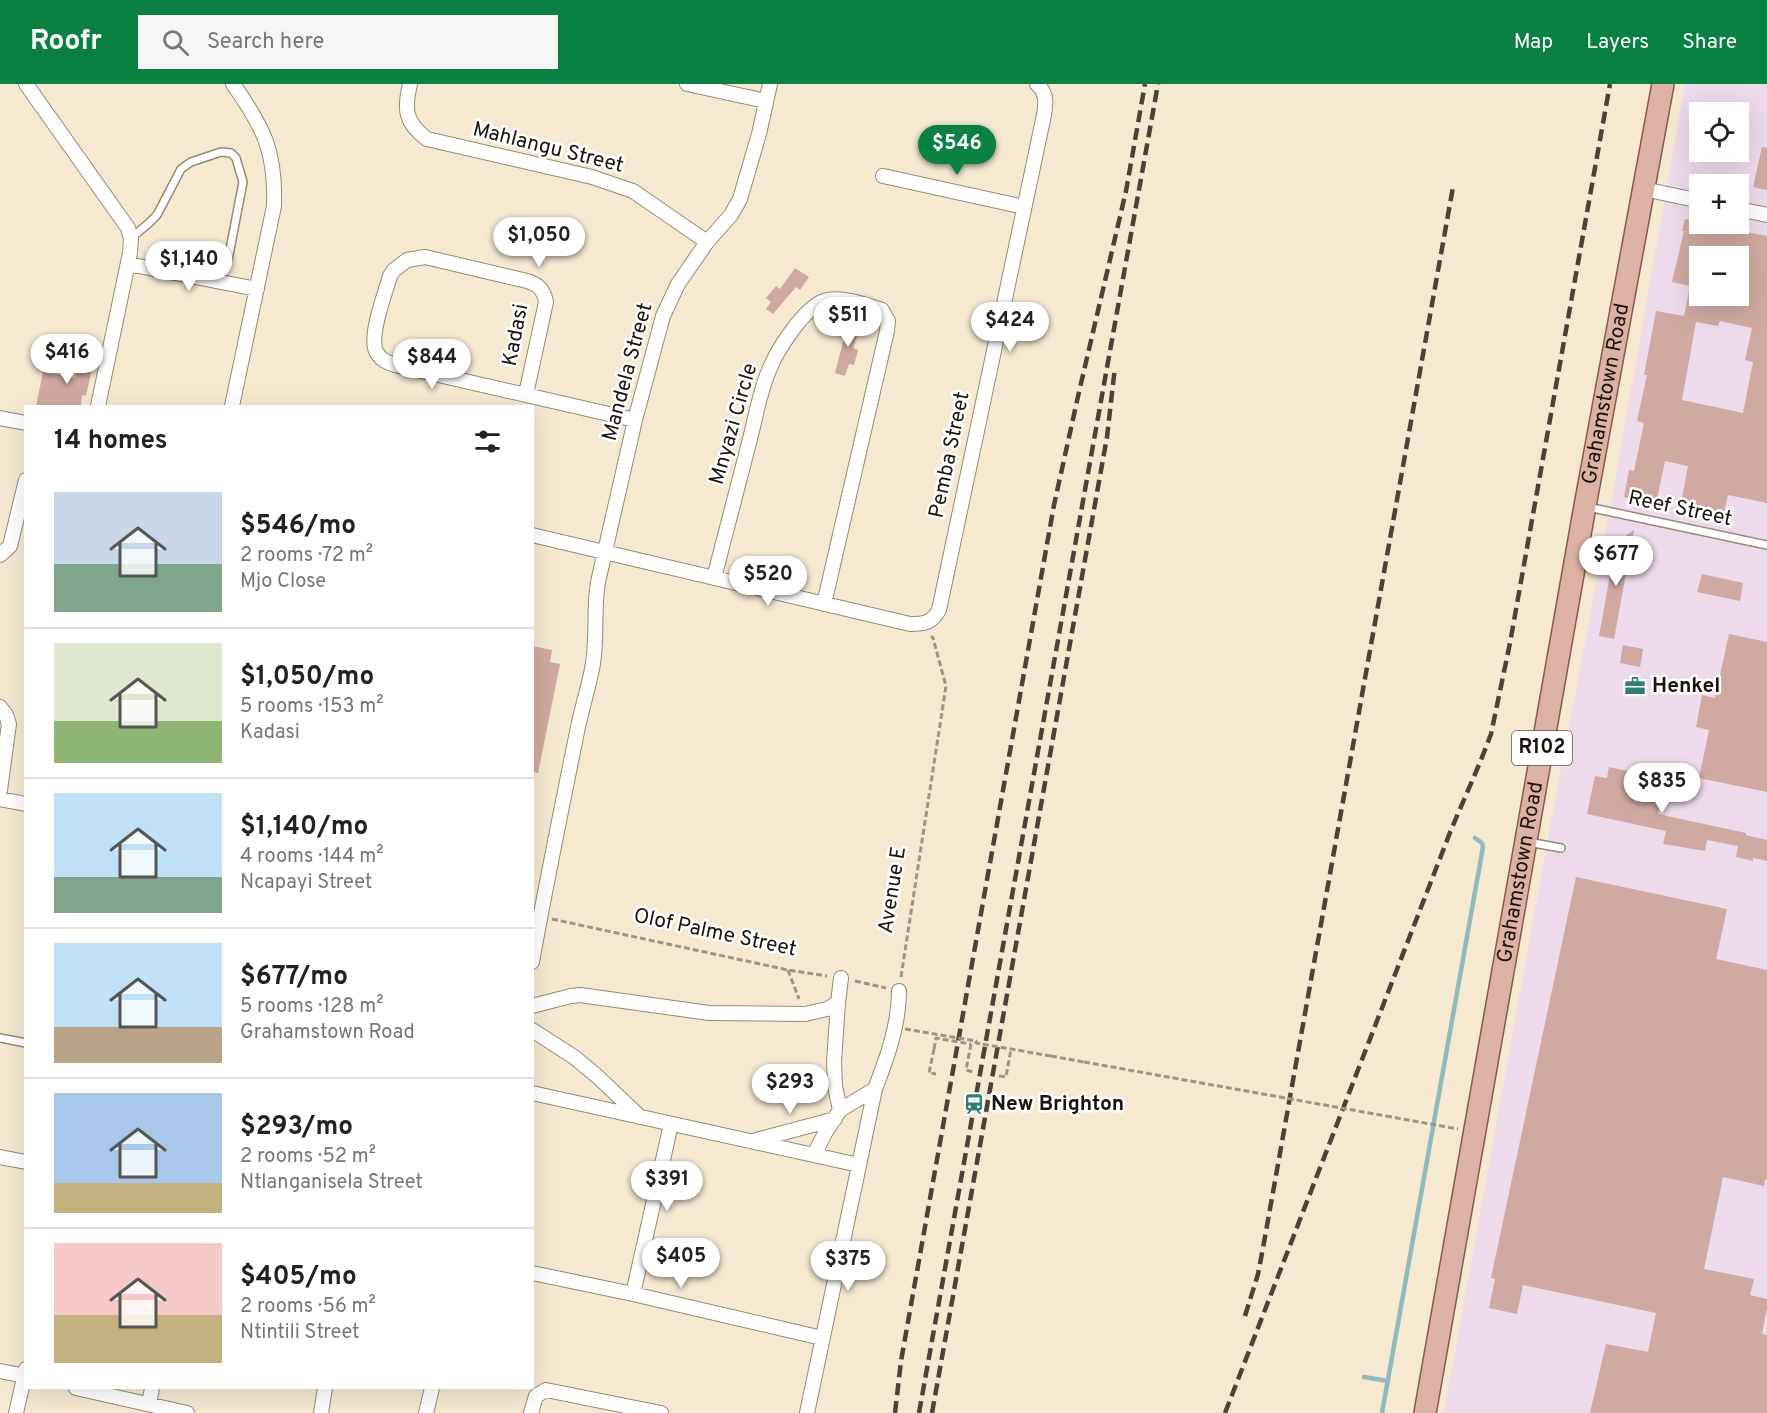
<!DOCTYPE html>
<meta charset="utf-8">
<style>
:root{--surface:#fff;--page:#f6f6f6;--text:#222;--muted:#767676;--line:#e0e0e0;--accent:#0b8043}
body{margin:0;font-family:Overpass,sans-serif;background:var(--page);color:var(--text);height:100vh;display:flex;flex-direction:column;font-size:22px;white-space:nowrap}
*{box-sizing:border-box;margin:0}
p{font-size:20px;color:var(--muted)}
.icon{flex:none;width:33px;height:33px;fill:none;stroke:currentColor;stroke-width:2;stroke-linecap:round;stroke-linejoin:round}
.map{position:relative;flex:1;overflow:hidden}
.drawer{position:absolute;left:24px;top:321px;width:510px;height:984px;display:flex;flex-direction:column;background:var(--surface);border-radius:0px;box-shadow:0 6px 24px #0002}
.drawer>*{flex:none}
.fabs{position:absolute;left:1689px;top:18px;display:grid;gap:12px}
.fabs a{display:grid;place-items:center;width:60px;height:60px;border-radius:0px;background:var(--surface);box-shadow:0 6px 24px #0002;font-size:30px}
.price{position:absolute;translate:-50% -51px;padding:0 14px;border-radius:21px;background:#fff;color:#222;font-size:20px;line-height:39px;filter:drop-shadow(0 2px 3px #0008)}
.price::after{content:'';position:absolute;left:50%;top:36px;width:18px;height:14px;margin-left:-9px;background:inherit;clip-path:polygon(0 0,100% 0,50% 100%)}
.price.current{background:var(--accent);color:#fff}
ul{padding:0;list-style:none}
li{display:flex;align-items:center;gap:18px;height:150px;padding:0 30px}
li+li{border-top:2px solid var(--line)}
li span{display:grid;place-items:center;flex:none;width:168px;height:120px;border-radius:0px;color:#555}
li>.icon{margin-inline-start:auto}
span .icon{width:72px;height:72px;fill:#fffc;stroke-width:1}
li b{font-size:26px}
h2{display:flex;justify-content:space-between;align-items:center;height:72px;padding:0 30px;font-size:26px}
header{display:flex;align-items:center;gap:36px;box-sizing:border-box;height:84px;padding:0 30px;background:var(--accent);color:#fff}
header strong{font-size:28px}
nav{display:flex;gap:33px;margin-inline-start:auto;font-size:21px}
.search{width:420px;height:54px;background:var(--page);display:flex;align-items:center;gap:15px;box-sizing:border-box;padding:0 21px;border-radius:0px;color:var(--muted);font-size:22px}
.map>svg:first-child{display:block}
.industrial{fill:#eddaea;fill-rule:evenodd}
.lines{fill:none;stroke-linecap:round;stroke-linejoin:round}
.stream{stroke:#8fb9bc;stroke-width:4.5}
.building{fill:#cea9a1;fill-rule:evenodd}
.lane-casing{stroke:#958a75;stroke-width:10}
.street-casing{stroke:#958a75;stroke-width:16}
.primary-casing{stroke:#885a49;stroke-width:24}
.path{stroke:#9e9584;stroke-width:3;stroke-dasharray:6 3;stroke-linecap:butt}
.lane{stroke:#fff;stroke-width:7}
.street{stroke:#fff;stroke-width:14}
.primary{stroke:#dbb2a5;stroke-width:21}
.rail{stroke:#4a4339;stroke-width:4.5;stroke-dasharray:12 6;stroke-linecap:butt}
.path-bridge{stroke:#9e9584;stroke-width:3;stroke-dasharray:6 3;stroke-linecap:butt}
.labels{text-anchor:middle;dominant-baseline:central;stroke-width:5;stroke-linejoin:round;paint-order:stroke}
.shield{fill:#fff;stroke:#5e5a56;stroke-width:1.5}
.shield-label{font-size:20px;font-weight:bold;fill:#19140d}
.street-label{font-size:21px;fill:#19140d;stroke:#fff}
.poi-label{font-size:21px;font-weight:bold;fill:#19140d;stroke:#fff;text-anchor:start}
</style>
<header>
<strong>Roofr</strong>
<div class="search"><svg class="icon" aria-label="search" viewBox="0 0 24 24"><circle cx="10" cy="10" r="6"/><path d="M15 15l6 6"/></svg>Search here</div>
<nav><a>Map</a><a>Layers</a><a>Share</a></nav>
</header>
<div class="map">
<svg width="1767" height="1329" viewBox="0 0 1767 1329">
<rect width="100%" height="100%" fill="#f5e9d2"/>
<!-- industrial -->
<path class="industrial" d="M1685,0H1767V1329H1444L1548,754L1606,448ZM1700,28H1738V68H1700ZM1700,100H1738V140H1700ZM1700,172H1738V212H1700Z"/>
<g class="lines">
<!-- stream -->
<path class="stream" d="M1364,1293L1388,1297
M1382,1329L1483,763L1482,759L1475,754"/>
</g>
<!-- building -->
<path class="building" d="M1762,63L1767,64V106L1753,103Z
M1685,135L1700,138V140H1706L1767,152V419L1728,411L1724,429L1681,420L1688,382L1665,377L1656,420L1624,413L1629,386L1634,387L1644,339L1637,337L1647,291H1644L1656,227L1684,232L1690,202L1672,198L1684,147H1682ZM1700,172H1738V212H1700ZM1720,237L1752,244L1745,276L1753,278L1743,329L1682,316L1696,238L1718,242Z
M795,184L809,193L800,206L796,203L773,230L766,225L771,218L766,214L776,202L780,205Z
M845,238L860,243L853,264L858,266L854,281L849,280L845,292L835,289L844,254L840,253Z
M79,269L98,272L96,285L92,284L86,312L82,311L81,322H36L43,288L75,294Z
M1634,446L1614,555L1599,552L1616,458Z
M1702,490L1743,499L1740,517L1697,508Z
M1729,550L1767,558V708L1699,694L1709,646L1696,643L1702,611L1715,614Z
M1623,561L1643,565L1640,583L1620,579Z
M532,562L552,566L550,578L560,580L538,689L532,688Z
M1609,683L1665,695L1658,730L1746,749V751L1767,756V777L1753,774V777L1736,773L1738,762L1707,756L1705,767L1663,760L1666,747L1587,730L1595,692L1607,694Z
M1576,793L1727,825L1716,875L1767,886V1096L1765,1095L1764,1102L1723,1093L1704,1185L1754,1195L1750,1211L1767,1215V1224L1762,1250L1767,1251V1329H1590L1606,1260L1648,1268L1656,1229L1523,1201L1517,1230L1489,1224L1495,1195L1491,1194Z"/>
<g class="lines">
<!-- lane casing -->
<g class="lane-casing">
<path id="lane" d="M131,154L149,139L157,131L181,85L191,78L221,68L231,69L236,74L243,98L228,176
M1588,423L1767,461
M1528,758L1561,764
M0,954L26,959"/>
</g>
<!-- street casing -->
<g class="street-casing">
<path id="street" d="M26,0L128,144L131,154L130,169L98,322
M410,0C404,25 405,39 427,55L592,93L633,107L707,158
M687,0L766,17
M883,92L1024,123
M1644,105L1700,117
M1738,125L1767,131
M128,180L257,205
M526,310L546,218C544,206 538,200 527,197L425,173L407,176L394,186L390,192C385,210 369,251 376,267C380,276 387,278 395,281L635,336
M232,322L274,122C276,68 264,44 233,0
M0,334L26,339
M532,451L910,540C924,540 932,539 939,526L1044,31C1046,19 1047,9 1037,0
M0,471L10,462L26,396
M714,494C726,448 738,401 750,355C756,332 760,306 770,284C778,265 803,225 824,217C839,211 867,221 882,226L888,237L887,247L824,520
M0,623L6,631L9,640L0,706
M0,715L26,720
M532,878C546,800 562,722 578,643C582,624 588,605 592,585C598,556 593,527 598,498L635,336L663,232L678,200L707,158L731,131L740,115L759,50L770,0
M838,919L834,978L835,1002L840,1026
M532,922L571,912L580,911L709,929L805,930L827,925L838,919L841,894
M532,946L574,973L597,992L640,1033
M532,1009L859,1081
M756,1056L835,1035
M814,1071L825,1049L840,1026L875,1005
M0,1073L26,1078
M532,1189L633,1210L822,1254
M633,1210L671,1040
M0,1287L26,1292
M76,1304L187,1329
M149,1320L152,1304
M16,1329L26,1285
M321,1329L325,1304
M426,1329L432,1304
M531,1329L536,1312L546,1306L661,1329
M807,1329L875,1005C887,974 899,941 899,907"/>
</g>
<!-- primary casing -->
<g class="primary-casing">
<g id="primary">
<path id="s1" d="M1425,1329L1585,422L1663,0"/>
</g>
</g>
<!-- path -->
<path class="path" d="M552,835L788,886L827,892
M788,886L799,915
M901,893L946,602L933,554L931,552
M855,897L886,904
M971,960L966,986L973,988
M934,965L929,989L936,990
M1051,972L1084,978
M999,992L1006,993L1011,965
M1386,1032L1458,1045"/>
<!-- lane -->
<use href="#lane" class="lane"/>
<!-- street -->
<use href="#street" class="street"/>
<!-- primary -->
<use href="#primary" class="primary"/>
<!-- rail -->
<path class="rail" d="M1245,1232L1258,1190L1263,1164L1453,103
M895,1329L901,1277L1054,421L1079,308L1126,107L1145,0
M919,1329L1158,0
M932,1329L1107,353L1115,283
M1225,1329L1451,746L1481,676L1491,650L1510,559L1610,0"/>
<!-- path-bridge -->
<path class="path-bridge" d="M905,945L976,957V959L1051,972
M934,965L936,954L971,960
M1084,978L1386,1032"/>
</g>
<!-- icons -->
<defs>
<g id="office-bare" transform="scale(1.62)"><path d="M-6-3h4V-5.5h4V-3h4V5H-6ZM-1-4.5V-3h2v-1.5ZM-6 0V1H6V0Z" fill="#347c79" stroke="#fff" stroke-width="2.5" paint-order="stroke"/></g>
<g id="station-bare" transform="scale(1.62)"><path d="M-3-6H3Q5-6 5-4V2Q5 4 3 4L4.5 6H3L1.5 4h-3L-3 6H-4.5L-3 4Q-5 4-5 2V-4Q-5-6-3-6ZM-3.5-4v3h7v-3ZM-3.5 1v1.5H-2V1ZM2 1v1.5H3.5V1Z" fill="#347c79" stroke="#fff" stroke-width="2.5" paint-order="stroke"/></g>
</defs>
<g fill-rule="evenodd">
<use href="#office-bare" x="1635" y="602"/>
<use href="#station-bare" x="974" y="1020"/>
</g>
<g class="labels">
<!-- shield labels -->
<rect class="shield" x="1512" y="647" width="60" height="34" rx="4.5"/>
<g class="shield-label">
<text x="1542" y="664">R102</text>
</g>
<!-- street labels -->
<g class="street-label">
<text transform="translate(548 64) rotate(14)">Mahlangu Street</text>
<text transform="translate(516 251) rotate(-79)">Kadasi</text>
<text transform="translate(628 288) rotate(-75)">Mandela Street</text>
<text stroke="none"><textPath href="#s1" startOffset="1035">Grahamstown Road</textPath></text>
<text transform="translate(734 340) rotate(-74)">Mnyazi Circle</text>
<text transform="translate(950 371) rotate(-78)">Pemba Street</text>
<text transform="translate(1680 425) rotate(12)">Reef Street</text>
<text stroke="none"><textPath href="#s1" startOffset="549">Grahamstown Road</textPath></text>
<text transform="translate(893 806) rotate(-81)">Avenue E</text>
<text transform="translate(715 849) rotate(12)">Olof Palme Street</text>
</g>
<!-- poi labels -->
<g class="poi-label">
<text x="1652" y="602">Henkel</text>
<text x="991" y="1020">New Brighton</text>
</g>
</g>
</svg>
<div class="fabs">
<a><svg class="icon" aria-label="locate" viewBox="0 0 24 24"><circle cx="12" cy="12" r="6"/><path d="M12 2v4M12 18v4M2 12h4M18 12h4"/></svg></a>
<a>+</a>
<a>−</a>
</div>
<b class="price current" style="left:957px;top:92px">$546</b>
<b class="price" style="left:539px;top:184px">$1,050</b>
<b class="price" style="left:189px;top:208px">$1,140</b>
<b class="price" style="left:848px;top:264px">$511</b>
<b class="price" style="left:1010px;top:269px">$424</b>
<b class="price" style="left:67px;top:301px">$416</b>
<b class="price" style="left:432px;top:306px">$844</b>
<b class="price" style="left:1616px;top:503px">$677</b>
<b class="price" style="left:768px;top:523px">$520</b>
<b class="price" style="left:1662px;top:730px">$835</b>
<b class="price" style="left:790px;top:1031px">$293</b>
<b class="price" style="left:667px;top:1128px">$391</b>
<b class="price" style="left:681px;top:1205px">$405</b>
<b class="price" style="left:848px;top:1208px">$375</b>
<section class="drawer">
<h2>14 homes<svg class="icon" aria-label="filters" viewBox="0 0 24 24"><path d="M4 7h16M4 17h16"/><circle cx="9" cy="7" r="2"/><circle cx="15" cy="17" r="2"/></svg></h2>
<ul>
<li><span style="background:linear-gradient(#c9d6e8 60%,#7fa58c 0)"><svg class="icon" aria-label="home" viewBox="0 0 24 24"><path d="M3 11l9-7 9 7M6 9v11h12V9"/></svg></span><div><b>$546/mo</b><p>2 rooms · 72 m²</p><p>Mjo Close</p></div></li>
<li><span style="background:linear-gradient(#dfe7d0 65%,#8fb573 0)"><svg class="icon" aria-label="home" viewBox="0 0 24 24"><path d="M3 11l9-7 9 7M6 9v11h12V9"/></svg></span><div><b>$1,050/mo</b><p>5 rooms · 153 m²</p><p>Kadasi</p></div></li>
<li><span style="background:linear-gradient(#bfe0f5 70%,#7fa58c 0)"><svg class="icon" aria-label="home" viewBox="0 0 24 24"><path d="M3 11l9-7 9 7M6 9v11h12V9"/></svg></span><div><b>$1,140/mo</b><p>4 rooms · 144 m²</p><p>Ncapayi Street</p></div></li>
<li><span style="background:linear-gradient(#bfe0f5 70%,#b9a48a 0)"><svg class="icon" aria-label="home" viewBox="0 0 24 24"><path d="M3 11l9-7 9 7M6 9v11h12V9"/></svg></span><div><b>$677/mo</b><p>5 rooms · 128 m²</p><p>Grahamstown Road</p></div></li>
<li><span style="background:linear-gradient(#a9c7e8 75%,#c2b280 0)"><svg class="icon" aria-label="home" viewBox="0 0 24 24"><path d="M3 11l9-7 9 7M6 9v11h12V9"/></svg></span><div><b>$293/mo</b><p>2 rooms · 52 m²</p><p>Ntlanganisela Street</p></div></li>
<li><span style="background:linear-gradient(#f6c9c9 60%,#c2b280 0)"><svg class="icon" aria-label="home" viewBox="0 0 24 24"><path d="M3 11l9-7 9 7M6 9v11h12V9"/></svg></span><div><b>$405/mo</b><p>2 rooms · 56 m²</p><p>Ntintili Street</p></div></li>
</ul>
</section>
</div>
